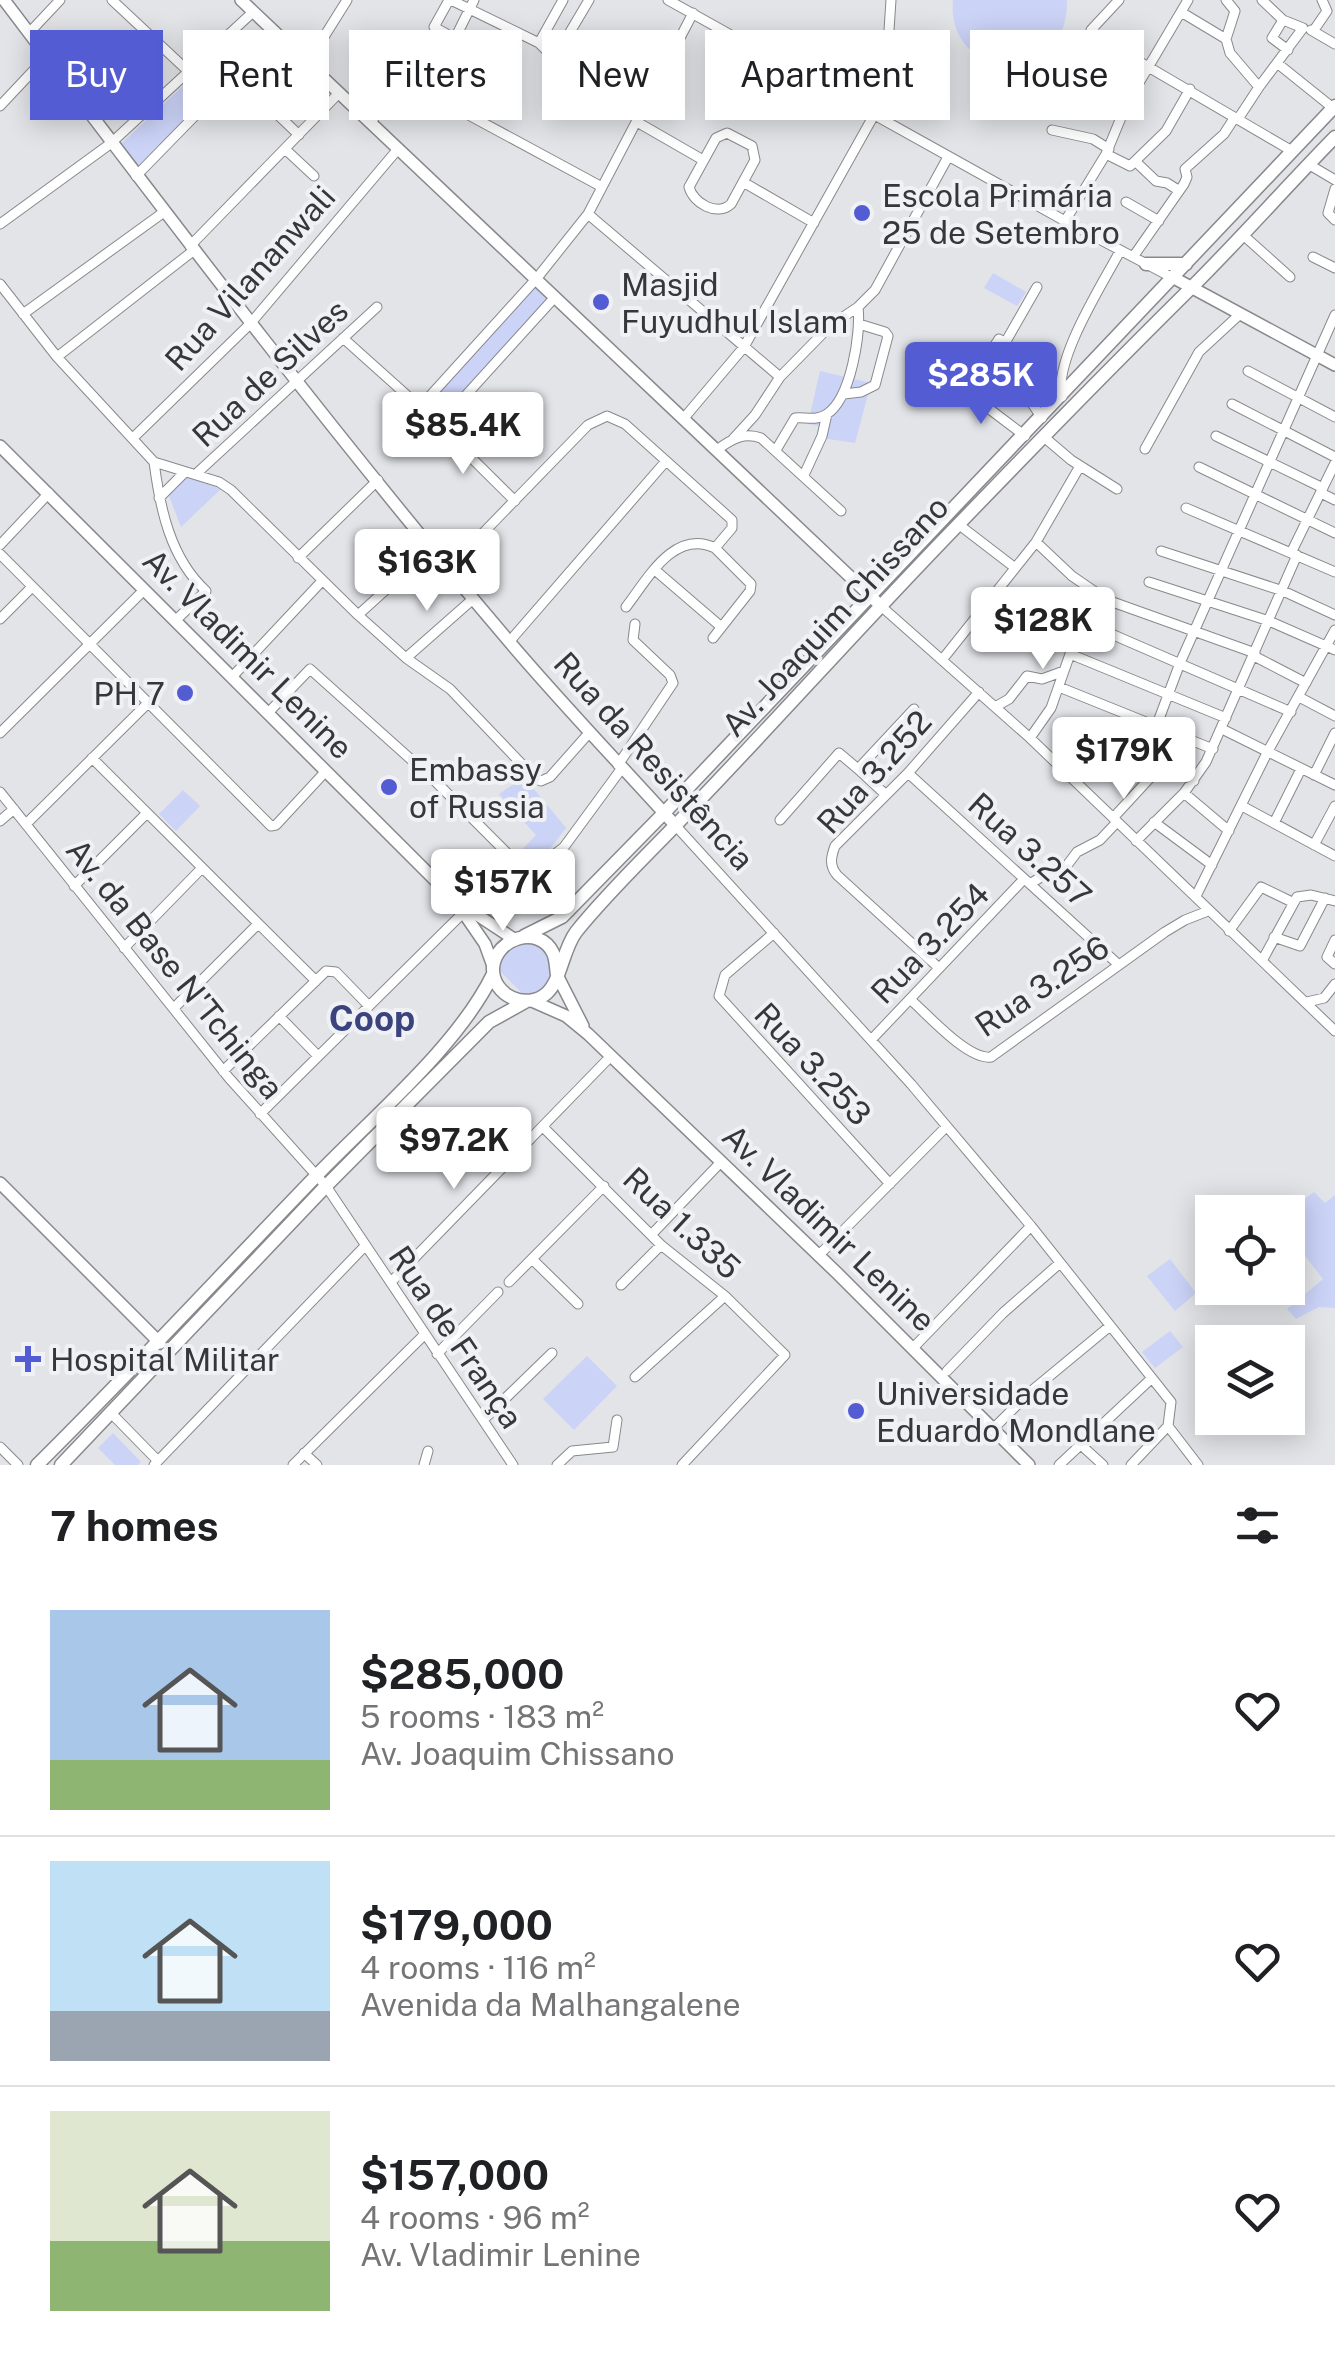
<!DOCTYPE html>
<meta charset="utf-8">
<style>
:root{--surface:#fff;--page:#f2f2f2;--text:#202124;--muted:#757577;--line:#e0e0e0;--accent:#535cd3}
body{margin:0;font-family:"Public Sans",sans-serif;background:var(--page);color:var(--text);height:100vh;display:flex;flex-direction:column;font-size:38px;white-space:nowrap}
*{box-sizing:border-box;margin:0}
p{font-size:32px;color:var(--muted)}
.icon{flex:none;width:55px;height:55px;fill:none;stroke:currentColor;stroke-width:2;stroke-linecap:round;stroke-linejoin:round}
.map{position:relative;height:1465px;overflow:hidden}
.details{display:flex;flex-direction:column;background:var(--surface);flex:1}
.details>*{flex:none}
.hud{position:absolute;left:30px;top:30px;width:1275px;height:90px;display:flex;gap:20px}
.buttons{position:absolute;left:1195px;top:1195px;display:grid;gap:20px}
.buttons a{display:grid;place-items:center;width:110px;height:110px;border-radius:0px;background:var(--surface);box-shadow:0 5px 25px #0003;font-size:50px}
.price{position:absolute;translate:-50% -85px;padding:0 22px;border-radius:10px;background:#fff;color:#222;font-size:32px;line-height:65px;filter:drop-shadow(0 2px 5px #0008)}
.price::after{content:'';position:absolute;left:50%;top:60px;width:30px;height:22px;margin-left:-15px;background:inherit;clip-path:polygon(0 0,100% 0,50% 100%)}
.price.on{background:var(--accent);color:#fff}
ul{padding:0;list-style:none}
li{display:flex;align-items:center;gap:30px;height:250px;padding:0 50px}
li+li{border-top:2px solid var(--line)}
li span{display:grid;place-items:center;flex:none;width:280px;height:200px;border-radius:0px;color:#555}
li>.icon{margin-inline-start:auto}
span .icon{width:120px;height:120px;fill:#fffc;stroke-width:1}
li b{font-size:42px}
h2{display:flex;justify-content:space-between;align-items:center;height:120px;padding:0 50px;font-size:42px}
.pill{padding:0 35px;border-radius:0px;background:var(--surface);box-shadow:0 5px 25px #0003;font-size:35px;line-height:90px}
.pill.on{background:var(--accent);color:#fff}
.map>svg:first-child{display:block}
.green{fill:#cbd3f7}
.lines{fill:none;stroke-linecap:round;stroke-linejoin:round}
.street-casing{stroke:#88898d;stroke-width:11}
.secondary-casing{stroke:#88898d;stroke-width:14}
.primary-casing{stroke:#88898d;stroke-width:15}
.street{stroke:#fff;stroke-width:9}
.secondary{stroke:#fff;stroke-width:11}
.primary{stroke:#fff;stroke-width:12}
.poi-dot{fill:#535cd3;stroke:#f0f1f5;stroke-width:4}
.labels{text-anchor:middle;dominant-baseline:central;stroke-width:8;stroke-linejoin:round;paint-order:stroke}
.poi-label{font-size:32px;fill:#373739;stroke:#f0f1f5;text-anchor:start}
.street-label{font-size:32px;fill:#373739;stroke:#f0f1f5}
.neighbourhood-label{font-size:35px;font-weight:bold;fill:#3b437f;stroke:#f0f1f5}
</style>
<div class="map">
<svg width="1335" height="1465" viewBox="0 0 1335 1465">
<rect width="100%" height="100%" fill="#e2e4e8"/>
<!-- green -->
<path class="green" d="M953,0H1067C1069,91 945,82 953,0Z
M214,57L225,63L226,76L139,168L122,143Z
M993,273L1026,292L1017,306L984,288Z
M537,278L555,297L439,425L420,407Z
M820,371L871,383L855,443L822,438L824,427L808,424Z
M185,476L221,489L181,527L167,491Z
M294,692L325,723L313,735L282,705Z
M524,777L566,828L546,854L536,857L521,851L536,835L499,794Z
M183,790L200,806L176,831L159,814Z
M535,941L553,961L555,987L526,997L498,969L499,947Z
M1314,1192L1325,1203L1335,1195V1308L1319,1307L1296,1319L1287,1309L1323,1279L1288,1234L1286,1212Z
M1170,1259L1196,1293L1175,1311L1147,1276Z
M1170,1331L1183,1347L1155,1368L1142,1352Z
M587,1356L617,1386L574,1430L543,1399Z
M113,1433L141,1462L138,1465H115L98,1448Z"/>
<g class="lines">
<!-- street casing -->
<g class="street-casing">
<path id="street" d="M112,0L189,72
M449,0L434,27L454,38
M451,0L539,43
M563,0L539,43L547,51L560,49L589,0
M668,0L1065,221L1173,278
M1119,0L1091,30L1133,58L1292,151
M1181,12L1226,39L1230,53L1259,87L1238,119
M1283,20L1272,38L1288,50
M1311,30L1335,44
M1314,30L1327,11L1322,0
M29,33L60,0
M1226,39L1235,11L1226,0
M1277,63L1333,108
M307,64L347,0
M1259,87L1303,28L1283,20L1262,0
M428,93L474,0
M0,106L47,56
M277,114L299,135
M637,122L703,160
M371,123C388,94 392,83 428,93L602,187
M1052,130L1093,139L1109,149
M727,133L752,146L755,160L731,204C717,217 693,203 689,187L716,138Z
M285,149L314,176
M1106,154L1130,166L1166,131L1190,89
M1135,161L1156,181L1167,183L1178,190
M1308,164L1335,180
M136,176L227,83L229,66L214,47
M743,182L814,223
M1335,189L1328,213L1335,220
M1126,202L1159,221
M588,214L780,377
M1065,221L1106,154L1127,103L1188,0
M0,224L110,144L253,12
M1242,234L1290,277
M190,246L339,93
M1133,257L1184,184L1187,177L1185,169L1224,134L1235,117
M1313,257L1335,268
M0,284L57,357L154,462
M23,314L164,212
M343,338L420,407L515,501
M1005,343L999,339L963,393L992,411L1025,436
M1005,343L1031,402L1042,418
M1005,343L1037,287
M57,357L193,251
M1248,371L1335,417
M844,394L861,392L875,385L888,336L885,332L859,324
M1062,397C1053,361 1102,285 1120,251
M1232,404L1335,457
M420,407L537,278L588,214L693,13
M684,418L744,347L874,115L895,66L889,30L891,0
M439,425L555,297
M1216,436L1323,488
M134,437L250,324L398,149
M1044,437L1071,460L1117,489
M733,439L755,415L780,377L831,325L858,307L875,290L948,157
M718,449C732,439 744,432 761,438L841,511
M1145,449L1199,352L1239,315
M776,450L795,418C806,417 817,421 827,414C851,398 861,334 858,307
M154,462L219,482L231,490L358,615L406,658L450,689L536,779L541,781L550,777L589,733
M154,462C160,508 170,558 206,591L175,621
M1199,467L1335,533
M196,474L377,307
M804,475L822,436L827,414
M1321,493L1335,500
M159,498L184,473
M1186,508L1335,572
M958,524L1014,567
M1036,542L1072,576L1107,600L1255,653
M0,545L49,493
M1161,551L1283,591L1335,615
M1291,553L1335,463
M0,554L271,826L276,825L326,771
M298,558L378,480
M448,569L588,425L607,416L625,424L732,520V528L715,548
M655,570L719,625
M1149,582L1269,621L1335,650
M626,607C647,580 674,528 715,548L751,584L750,591L713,638
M882,607L1030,738L1335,1031
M358,615L432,548
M0,619L32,587
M1086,623L1291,712
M509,642L666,461
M1070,654L1226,718
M1254,656L1306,683
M406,658L473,599
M942,660L1036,542L1080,466
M232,677L322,581
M1059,687L1213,749
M1299,697L1335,716
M995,707L1009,699L1027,676L1042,679L1064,671
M268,713L310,669L435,781L508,854L524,861L547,860L564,847L622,768
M1156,727L1180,663L1335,315
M1222,729L1335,785
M0,733L144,590
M1030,738L1051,708L1070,654L1100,596
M1138,751L1194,781
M92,758L316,981
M618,765L673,683L670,675L633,640L635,624
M908,773L1119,965
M1314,775L1335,733
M0,792L229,1078L326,1186L513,1465
M1184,793L1229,831
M885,794L858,769L914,709
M1242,806L1335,856
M1113,818L1161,766
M780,820L839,753L858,769
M0,821L14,809
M1154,822L1212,865
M1274,823L1301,769
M26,824L148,703
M675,825L911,1084L1031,1226L1171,1402L1168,1426L1198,1465
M1136,841L1184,793L1206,762L1297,555
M1314,845L1335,806
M1030,884L1041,877L1062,872L1077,852L1100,840L1117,822
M74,886L147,813
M1196,896L1268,751L1335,630
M1229,931L1261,887L1292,902
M774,933L725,975L719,996L890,1184
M1274,937L1300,946L1325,898
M1335,940L1327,957L1335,964
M124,948L201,869
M1263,959L1297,897L1311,895L1335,901
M939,968L837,875C829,865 831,857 835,846L908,773L979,692
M911,1000C929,1016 968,1060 991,1057L1165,932L1185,920L1208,911
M1307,1002L1324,998L1335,984
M174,1008L258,924
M279,1016L318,1056
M871,1040L1024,879
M223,1071L326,971L336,972L369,1006
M260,1114L464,912
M544,1128L661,1245L725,1296L785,1355L682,1465
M653,1233L721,1162
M818,1256L946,1127
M532,1259L578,1304
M391,1282L611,1056
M509,1282L604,1186
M621,1285L661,1245
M913,1348L1031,1226
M437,1354L498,1292
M947,1371L1003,1313L1060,1263
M635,1377L725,1296
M111,1413L158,1461
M483,1420L552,1353
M994,1428L1029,1393L1110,1326
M1080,1444L1103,1465
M0,1447L18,1465
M304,1453L317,1465
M154,1465L364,1247
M293,1465L424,1335
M424,1465L428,1451
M557,1465L572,1451L613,1447L617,1420
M1059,1465L1152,1378
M1131,1465L1168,1426"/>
</g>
<!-- secondary casing -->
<g class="secondary-casing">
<path id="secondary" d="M4,0C168,216 331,432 507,639C561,703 619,763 675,825
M241,0L882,607
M1174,278L1335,365
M0,446L456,901L514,939
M461,909L485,944L493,966
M557,975L583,1026
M532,1001L566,1016L588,1034L837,1273L1029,1465
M0,1183L160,1343"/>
</g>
<!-- primary casing -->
<g class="primary-casing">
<path id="primary" d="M1146,264H1186
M524,936L562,917L664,813L1335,106
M557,975C556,969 556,959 553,953C539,924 495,938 493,968C492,996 527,1011 547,993C561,980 563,949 576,932C604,897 638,864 669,832C766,732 858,628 955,528C1034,446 1113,365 1194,285C1242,237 1287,186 1335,137
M37,1465C133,1370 224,1271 318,1174C374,1116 458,1046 493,974
M61,1465L326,1186L489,1022L525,1002"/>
</g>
<!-- street -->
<use href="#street" class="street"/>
<!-- secondary -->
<use href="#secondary" class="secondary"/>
<!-- primary -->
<use href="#primary" class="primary"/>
</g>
<!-- markers -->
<g class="poi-dot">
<circle cx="862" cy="213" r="10"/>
<circle cx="601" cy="302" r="10"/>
<circle cx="185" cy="693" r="10"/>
<circle cx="389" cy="787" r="10"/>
<path d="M23 1344h10v10h10v10h-10v10h-10v-10h-10v-10h10z"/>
<circle cx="856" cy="1411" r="10"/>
</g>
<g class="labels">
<!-- poi labels -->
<g class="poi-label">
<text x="882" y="195">Escola Primária<tspan x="882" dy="37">25 de Setembro</tspan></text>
<text x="621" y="284">Masjid<tspan x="621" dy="37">Fuyudhul Islam</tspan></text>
<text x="165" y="693" text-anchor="end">PH 7</text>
<text x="409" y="769">Embassy<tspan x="409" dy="37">of Russia</tspan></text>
<text x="50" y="1359">Hospital Militar</text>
<text x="876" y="1393">Universidade<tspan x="876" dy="37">Eduardo Mondlane</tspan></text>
</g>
<!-- street labels -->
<g class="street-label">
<text transform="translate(250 278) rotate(-48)">Rua Vilananwali</text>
<text transform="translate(270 373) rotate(-43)">Rua de Silves</text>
<text transform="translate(835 616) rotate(-47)">Av. Joaquim Chissano</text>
<text transform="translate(248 654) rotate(45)">Av. Vladimir Lenine</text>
<text transform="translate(654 761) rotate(48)">Rua da Resistência</text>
<text transform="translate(874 772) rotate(-48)">Rua 3.252</text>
<text transform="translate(1030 850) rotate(42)">Rua 3.257</text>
<text transform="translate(930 943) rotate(-46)">Rua 3.254</text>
<text transform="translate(175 969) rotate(51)">Av. da Base N'Tchinga</text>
<text transform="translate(1042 986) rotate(-34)">Rua 3.256</text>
<text transform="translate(813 1064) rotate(47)">Rua 3.253</text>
<text transform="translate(682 1223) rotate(43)">Rua 1.335</text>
<text transform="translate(829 1228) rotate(44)">Av. Vladimir Lenine</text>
<text transform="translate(456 1337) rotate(56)">Rua de França</text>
</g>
<!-- neighbourhood labels -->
<g class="neighbourhood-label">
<text x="372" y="1018">Coop</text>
</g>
</g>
</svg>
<div class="buttons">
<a><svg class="icon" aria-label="locate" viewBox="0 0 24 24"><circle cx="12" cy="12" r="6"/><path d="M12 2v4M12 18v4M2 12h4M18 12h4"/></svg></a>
<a><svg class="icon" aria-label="layers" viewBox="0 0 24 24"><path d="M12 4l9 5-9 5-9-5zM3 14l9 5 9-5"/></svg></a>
</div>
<b class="price on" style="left:981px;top:427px">$285K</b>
<b class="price" style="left:463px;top:477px">$85.4K</b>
<b class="price" style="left:427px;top:614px">$163K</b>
<b class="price" style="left:1043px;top:672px">$128K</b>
<b class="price" style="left:1124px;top:802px">$179K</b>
<b class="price" style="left:503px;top:934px">$157K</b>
<b class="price" style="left:454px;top:1192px">$97.2K</b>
<div class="hud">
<a class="pill on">Buy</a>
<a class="pill">Rent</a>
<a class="pill">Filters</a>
<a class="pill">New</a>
<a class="pill">Apartment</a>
<a class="pill">House</a>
</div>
</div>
<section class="details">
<h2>7 homes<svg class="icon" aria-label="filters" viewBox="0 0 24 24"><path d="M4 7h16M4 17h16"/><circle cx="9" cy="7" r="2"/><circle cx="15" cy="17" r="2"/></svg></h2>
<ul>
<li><span style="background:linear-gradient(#a9c7e8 75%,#8fb573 0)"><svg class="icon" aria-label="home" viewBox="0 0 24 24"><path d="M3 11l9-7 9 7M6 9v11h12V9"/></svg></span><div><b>$285,000</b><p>5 rooms · 183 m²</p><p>Av. Joaquim Chissano</p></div><svg class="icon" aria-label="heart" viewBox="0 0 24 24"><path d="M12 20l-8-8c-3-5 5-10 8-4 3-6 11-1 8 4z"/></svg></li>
<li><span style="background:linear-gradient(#bfe0f5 75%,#9aa5b1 0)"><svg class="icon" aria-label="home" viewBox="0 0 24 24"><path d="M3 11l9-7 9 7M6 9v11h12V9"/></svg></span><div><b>$179,000</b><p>4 rooms · 116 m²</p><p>Avenida da Malhangalene</p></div><svg class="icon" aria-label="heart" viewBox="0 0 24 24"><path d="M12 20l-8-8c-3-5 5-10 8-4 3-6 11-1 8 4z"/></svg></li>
<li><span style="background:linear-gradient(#dfe7d0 65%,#8fb573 0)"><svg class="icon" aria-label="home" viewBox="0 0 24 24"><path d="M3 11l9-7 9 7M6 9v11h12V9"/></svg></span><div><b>$157,000</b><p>4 rooms · 96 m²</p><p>Av. Vladimir Lenine</p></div><svg class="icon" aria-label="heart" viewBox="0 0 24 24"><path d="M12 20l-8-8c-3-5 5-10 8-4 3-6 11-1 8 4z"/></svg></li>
</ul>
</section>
